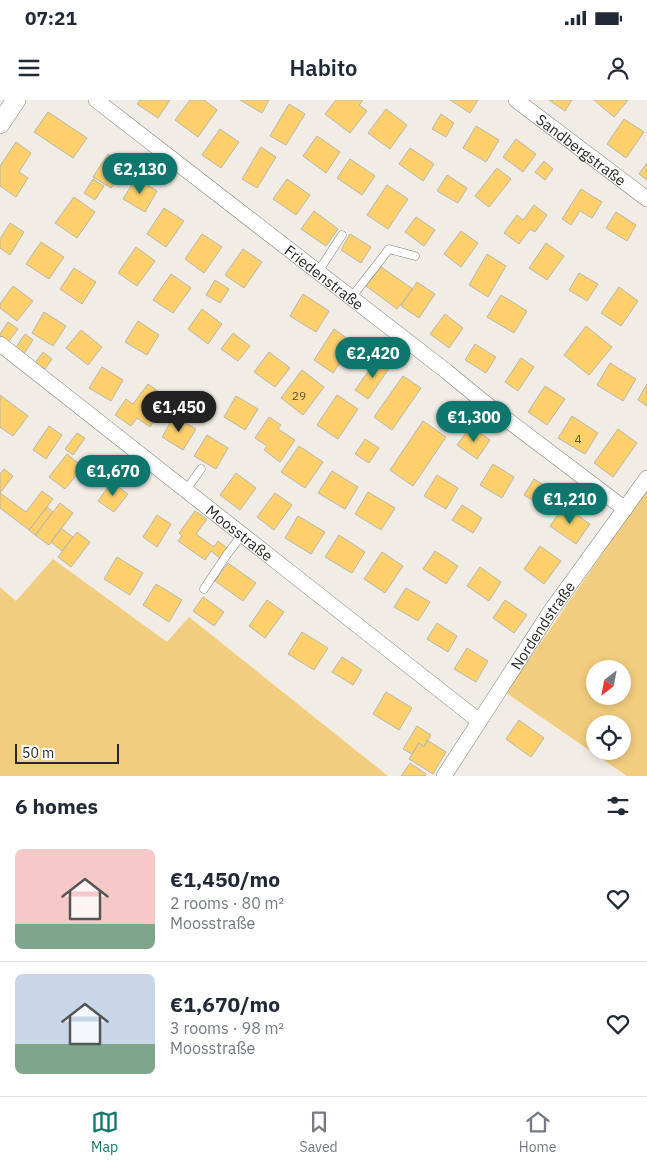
<!DOCTYPE html>
<meta charset="utf-8">
<style>
:root{--surface:#fff;--page:#f2f2f3;--text:#1f2937;--muted:#747a83;--line:#e0e1e3;--accent:#0f766e}
body{margin:0;font-family:"IBM Plex Sans",sans-serif;background:var(--page);color:var(--text);height:100vh;display:flex;flex-direction:column;font-size:19px;white-space:nowrap}
*{box-sizing:border-box;margin:0}
p{font-size:16px;color:var(--muted)}
.icon{flex:none;width:28px;height:28px;fill:none;stroke:currentColor;stroke-width:2;stroke-linecap:round;stroke-linejoin:round}
.map{position:relative;height:676px;overflow:hidden}
.sheet{display:flex;flex-direction:column;background:var(--surface);flex:1}
.sheet>*{flex:none}
.needle{width:32px;rotate:211deg}
.tools{position:absolute;left:586px;top:560px;display:grid;gap:10px}
.tools a{display:grid;place-items:center;width:45px;height:45px;border-radius:50%;background:var(--surface);box-shadow:0 2px 8px #0003;font-size:25px}
.scale{position:absolute;left:15px;bottom:12px;width:104px;box-sizing:border-box;padding-left:5px;border:2px solid #292825;border-top:0;font-size:14px;line-height:18px;white-space:nowrap;color:#292825;-webkit-text-stroke:4px #fff;paint-order:stroke}
.price{position:absolute;translate:-50% -42px;padding:0 11px;border-radius:18px;background:var(--accent);color:#fff;font-size:16px;line-height:32px;filter:drop-shadow(0 1px 2px #0008)}
.price::after{content:'';position:absolute;left:50%;top:30px;width:15px;height:11px;margin-left:-8px;background:inherit;clip-path:polygon(0 0,100% 0,50% 100%)}
.price.selected{background:#222;color:#fff}
ul{padding:0;list-style:none}
li{display:flex;align-items:center;gap:15px;height:125px;padding:0 15px}
li+li{border-top:1px solid var(--line)}
li span{display:grid;place-items:center;flex:none;width:140px;height:100px;border-radius:8px;color:#555}
li>.icon{margin-inline-start:auto}
span .icon{width:60px;height:60px;fill:#fffc;stroke-width:1}
li b{font-size:21px}
h2{display:flex;justify-content:space-between;align-items:center;height:60px;padding:0 15px;font-size:21px}
.status{display:flex;justify-content:space-between;align-items:center;height:35px;padding:0 25px;background:var(--surface);direction:ltr}
.status svg{height:14px;fill:currentColor}
header{display:flex;justify-content:space-between;align-items:center;height:65px;padding:0 15px;background:var(--surface);font-size:22px;font-weight:600}
.tab-bar{display:flex;justify-content:space-around;align-items:center;height:70px;border-top:1px solid var(--line);background:var(--surface);font-size:14px;color:var(--muted)}
.tab-bar a{display:grid;justify-items:center;gap:2px}
.tab-bar .selected{color:var(--accent)}
.map>svg:first-child{display:block}
.green{fill:#f2cd7f;fill-rule:evenodd}
.building{fill:#fed06c;stroke:#b9b6ae}
.lines{fill:none;stroke-linecap:round;stroke-linejoin:round}
.service-casing{stroke:#7e7b74;stroke-width:9}
.minor-casing{stroke:#7e7b74;stroke-width:16}
.tertiary-casing{stroke:#7e7b74;stroke-width:20}
.service{stroke:#fff;stroke-width:8}
.minor{stroke:#fff;stroke-width:15}
.tertiary{stroke:#fff;stroke-width:19}
.labels{text-anchor:middle;dominant-baseline:central;stroke-width:4;stroke-linejoin:round;paint-order:stroke}
.number-label{font-size:12px;fill:#5e5237}
.street-label{font-size:15px;fill:#292825;stroke:#fff}
</style>
<div class="status"><b>07:21</b><svg viewBox="0 0 49 12"><path d="M0 12V9h3v3zM5 12V6h3v6zM10 12V3h3v9zM15 12V0h3v12zM26 1h20v11H26zM47 4h2v5h-2z"/></svg></div>
<header><svg class="icon" aria-label="menu" viewBox="0 0 24 24"><path d="M4 6h16M4 12h16M4 18h16"/></svg>Habito<svg class="icon" aria-label="person" viewBox="0 0 24 24"><circle cx="12" cy="8" r="4"/><path d="M4 21q1-7 8-7t8 7"/></svg></header>
<div class="map">
<svg width="647" height="676" viewBox="0 0 647 676">
<rect width="100%" height="100%" fill="#f1ede5"/>
<!-- green -->
<path class="green" d="M647,389V676H627L506,593ZM595,569H622V596H595ZM595,624H622V651H595Z
M53,459L167,542L189,517L388,676H0V487L16,501Z"/>
<!-- building -->
<path class="building" d="M140,0H170L158,18L137,4Z
M190,0H204L217,10L198,37L175,20Z
M240,0H269L262,13Z
M336,0H363L359,5L367,11L350,33L325,14Z
M450,0H478L470,13Z
M549,0H572L565,11Z
M594,0H628L614,17Z
M289,4L305,14L286,45L270,36Z
M386,9L407,25L390,49L368,33Z
M48,12L87,38L73,58L34,32Z
M441,14L454,23L446,37L432,29Z
M624,19L644,32L626,58L607,44Z
M476,26L499,40L486,62L463,48Z
M220,29L239,42L221,68L202,55Z
M317,36L340,52L326,73L303,56Z
M516,39L536,54L523,72L503,57Z
M16,42L31,53L19,72L28,78L16,97L0,86V66Z
M261,47L276,57L257,88L242,79Z
M410,48L434,64L423,81L399,64Z
M108,54L127,65L111,88L93,77Z
M350,59L375,76L362,95L337,78Z
M544,61L553,69L545,80L535,72Z
M647,63V80L639,74Z
M497,68L511,79L489,107L475,96Z
M447,75L467,88L458,103L437,91Z
M136,78L157,91L145,112L123,99Z
M93,79L104,86L95,100L84,93Z
M287,79L310,95L296,115L273,99Z
M387,85L408,99L388,129L367,115Z
M581,89L602,102L592,118L580,111L571,125L562,119Z
M74,97L95,112L77,138L55,123Z
M534,105L547,115L535,132L530,129L519,144L504,133L517,115L523,120Z
M164,108L184,121L166,147L147,134Z
M314,111L338,129L326,146L301,129Z
M616,112L636,125L627,141L606,128Z
M416,117L435,130L424,146L405,132Z
M10,123L24,132L10,155L0,148V139Z
M461,131L478,143L461,167L444,154Z
M202,134L222,147L204,173L185,159Z
M350,134L371,147L361,163L341,150Z
M41,142L64,157L49,179L26,164Z
M546,143L564,156L547,180L529,168Z
M136,147L155,161L137,186L118,173Z
M243,149L262,162L244,188L225,175Z
M487,154L506,166L488,197L469,185Z
M381,167L413,189L397,209L366,186Z
M74,168L96,182L82,204L60,189Z
M579,173L598,184L587,201L569,190Z
M171,174L191,188L173,213L153,200Z
M215,180L229,189L220,203L206,195Z
M417,182L435,194L419,218L401,206Z
M13,186L33,201L17,221L0,208V204Z
M619,187L638,201L621,226L601,213Z
M303,194L329,211L316,232L290,216Z
M501,195L527,211L514,233L487,217Z
M202,209L222,224L208,244L188,229Z
M44,212L66,226L53,246L32,233Z
M445,214L463,228L449,248L430,234Z
M138,221L159,235L147,255L125,242Z
M8,222L18,229L8,242L0,237V234Z
M586,226L612,247L589,275L564,255Z
M334,229L354,243L333,273L314,260Z
M81,230L102,247L88,265L66,248Z
M233,233L250,246L238,261L221,249Z
M25,234L33,240L23,255L15,249Z
M475,244L496,257L486,273L465,260Z
M43,252L52,259L45,269L35,263Z
M269,252L290,268L275,287L254,272Z
M378,258L390,267L368,299L355,290Z
M521,258L534,267L518,291L505,282Z
M610,263L636,279L623,301L597,285Z
M102,267L123,280L111,301L89,288Z
M302,270L324,287L303,315L281,298Z
M403,276L421,288L392,330L374,317Z
M148,284L166,297L154,314L157,316L150,327L137,318L131,326L115,315L126,299L133,304Z
M647,284V306L638,300Z
M545,286L565,299L547,325L528,312Z
M0,295L28,316L13,336L0,327Z
M337,295L358,309L338,339L317,325Z
M236,296L258,309L245,330L224,317Z
M174,316L196,329L183,350L162,337Z
M572,316L598,333L585,354L558,338Z
M269,317L281,325L278,329L295,340L280,362L264,350L267,346L255,338Z
M423,321L446,337L413,386L390,370Z
M49,326L62,335L46,359L33,350Z
M471,326L490,340L477,359L457,345Z
M618,329L637,343L613,377L594,363Z
M77,333L85,338L73,355L65,349Z
M207,335L228,348L216,369L194,356Z
M365,339L379,348L369,363L355,354Z
M299,346L323,362L305,388L281,372Z
M67,354L83,367L65,389L49,377Z
M109,356L119,364L111,375L101,368Z
M493,364L514,377L502,398L480,385Z
M4,369L13,376L0,393L26,412L42,391L53,399L29,430L0,408V374Z
M332,371L358,387L345,409L318,393Z
M236,373L256,388L240,410L220,395Z
M437,375L458,388L446,409L424,396Z
M534,379L555,392L545,408L524,395Z
M112,382L128,394L114,412L98,401Z
M368,392L395,408L381,430L355,414Z
M275,393L292,405L274,430L257,417Z
M60,403L73,413L49,445L35,435Z
M462,405L482,418L473,433L452,420Z
M564,406L590,424L576,444L550,426Z
M47,407L53,412L35,435L29,430Z
M195,411L207,419L196,434L214,447L218,441L227,448L220,458L211,451L205,460L178,441L182,436L179,433Z
M157,415L171,424L157,447L143,437Z
M298,416L325,432L311,454L285,438Z
M61,428L73,437L62,451L51,442Z
M77,432L90,442L71,467L58,457Z
M339,435L365,452L352,473L325,457Z
M540,446L561,461L544,484L524,469Z
M435,451L458,466L446,484L423,469Z
M382,452L403,466L385,493L364,479Z
M117,457L143,473L130,495L104,479Z
M228,463L256,483L243,501L215,481Z
M480,467L501,482L489,501L467,486Z
M156,484L182,500L169,522L143,505Z
M406,488L430,502L418,521L394,507Z
M203,497L224,512L214,526L193,511Z
M267,500L284,512L265,538L249,526Z
M505,500L527,515L514,533L493,518Z
M437,523L457,536L448,552L427,539Z
M302,532L328,548L314,570L288,554Z
M467,548L488,561L476,582L454,569Z
M342,557L362,570L353,585L332,572Z
M386,592L412,608L399,630L373,614Z
M519,620L544,638L531,657L506,639Z
M417,626L431,635L424,647L419,643L412,654L403,649Z
M427,640L446,652L433,674L409,659L419,643L424,647Z
M410,663L426,674L425,676H401Z"/>
<g class="lines">
<!-- service casing -->
<g class="service-casing">
<path id="service" d="M318,172L342,135
M351,198L389,149L415,156
M186,390L201,369
M204,489L228,453L242,435"/>
</g>
<!-- minor casing -->
<g class="minor-casing">
<g id="minor">
<path id="s1" d="M96,0L446,271L485,303L625,409"/>
<path id="s2" d="M516,0L647,99"/>
<path id="s3" d="M0,244L479,621"/>
<path id="s4" d="M444,676L550,512L647,378"/>
</g>
</g>
<!-- tertiary casing -->
<g class="tertiary-casing">
<path id="tertiary" d="M0,24L16,0"/>
</g>
<!-- service -->
<use href="#service" class="service"/>
<!-- minor -->
<use href="#minor" class="minor"/>
<!-- tertiary -->
<use href="#tertiary" class="tertiary"/>
</g>
<g class="labels">
<!-- number labels -->
<g class="number-label">
<text x="299" y="295">29</text>
<text x="578" y="338">4</text>
</g>
<!-- street labels -->
<g class="street-label">
<text stroke="none"><textPath href="#s2" startOffset="82">Sandbergstraße</textPath></text>
<text stroke="none"><textPath href="#s1" startOffset="289">Friedenstraße</textPath></text>
<text stroke="none"><textPath href="#s3" startOffset="305">Moosstraße</textPath></text>
<text stroke="none"><textPath href="#s4" startOffset="180">Nordendstraße</textPath></text>
</g>
</g>
</svg>
<div class="tools">
<a><svg class="needle" viewBox="-14 -14 28 28"><path d="M0-13l5 13h-10z" fill="#e53935"/><path d="M0 13l5-13h-10z" fill="#747a83"/></svg></a>
<a><svg class="icon" aria-label="locate" viewBox="0 0 24 24"><circle cx="12" cy="12" r="6"/><path d="M12 2v4M12 18v4M2 12h4M18 12h4"/></svg></a>
</div>
<div class="scale">50 m</div>
<b class="price" style="left:140px;top:95px">€2,130</b>
<b class="price" style="left:373px;top:279px">€2,420</b>
<b class="price selected" style="left:179px;top:333px">€1,450</b>
<b class="price" style="left:474px;top:343px">€1,300</b>
<b class="price" style="left:113px;top:397px">€1,670</b>
<b class="price" style="left:570px;top:425px">€1,210</b>
</div>
<section class="sheet">
<h2>6 homes<svg class="icon" aria-label="filters" viewBox="0 0 24 24"><path d="M4 7h16M4 17h16"/><circle cx="9" cy="7" r="2"/><circle cx="15" cy="17" r="2"/></svg></h2>
<ul>
<li><span style="background:linear-gradient(#f6c9c9 75%,#7fa58c 0)"><svg class="icon" aria-label="home" viewBox="0 0 24 24"><path d="M3 11l9-7 9 7M6 9v11h12V9"/></svg></span><div><b>€1,450/mo</b><p>2 rooms · 80 m²</p><p>Moosstraße</p></div><svg class="icon" aria-label="heart" viewBox="0 0 24 24"><path d="M12 20l-8-8c-3-5 5-10 8-4 3-6 11-1 8 4z"/></svg></li>
<li><span style="background:linear-gradient(#c9d6e8 70%,#7fa58c 0)"><svg class="icon" aria-label="home" viewBox="0 0 24 24"><path d="M3 11l9-7 9 7M6 9v11h12V9"/></svg></span><div><b>€1,670/mo</b><p>3 rooms · 98 m²</p><p>Moosstraße</p></div><svg class="icon" aria-label="heart" viewBox="0 0 24 24"><path d="M12 20l-8-8c-3-5 5-10 8-4 3-6 11-1 8 4z"/></svg></li>
</ul>
</section>
<nav class="tab-bar">
<a class="selected"><svg class="icon" aria-label="map" viewBox="0 0 24 24"><path d="M3 6l6-2 6 2 6-2v14l-6 2-6-2-6 2zM9 4v14M15 6v14"/></svg>Map</a>
<a><svg class="icon" aria-label="saved" viewBox="0 0 24 24"><path d="M7 4h10v16l-5-4-5 4z"/></svg>Saved</a>
<a><svg class="icon" aria-label="home" viewBox="0 0 24 24"><path d="M3 11l9-7 9 7M6 9v11h12V9"/></svg>Home</a>
</nav>
